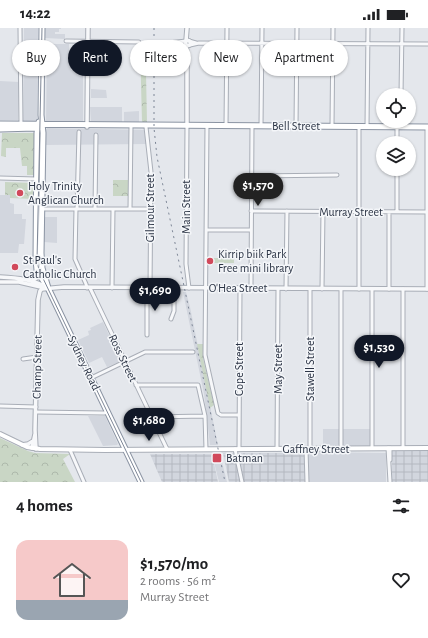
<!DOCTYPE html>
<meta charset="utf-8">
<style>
:root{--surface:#fff;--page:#f2f2f2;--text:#202124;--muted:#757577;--line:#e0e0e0;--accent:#111827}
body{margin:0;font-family:"Alegreya Sans",sans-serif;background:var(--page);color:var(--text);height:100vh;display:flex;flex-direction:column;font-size:15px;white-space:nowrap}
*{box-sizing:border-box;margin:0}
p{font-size:13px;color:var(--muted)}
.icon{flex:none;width:22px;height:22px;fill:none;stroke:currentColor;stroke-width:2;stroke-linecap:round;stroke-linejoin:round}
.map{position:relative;height:454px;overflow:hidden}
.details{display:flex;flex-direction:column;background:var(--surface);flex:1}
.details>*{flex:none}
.banner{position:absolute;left:12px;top:12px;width:404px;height:36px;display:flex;gap:8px}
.buttons{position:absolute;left:376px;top:60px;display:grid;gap:8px}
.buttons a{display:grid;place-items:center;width:40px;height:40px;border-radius:50%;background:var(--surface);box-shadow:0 1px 3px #0004;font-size:20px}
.price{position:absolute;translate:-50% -34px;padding:0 9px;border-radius:14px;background:var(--accent);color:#fff;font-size:13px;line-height:26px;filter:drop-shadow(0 1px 2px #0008)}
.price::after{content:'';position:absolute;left:50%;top:24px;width:12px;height:9px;margin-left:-6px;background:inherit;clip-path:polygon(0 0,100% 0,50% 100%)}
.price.active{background:#222;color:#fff}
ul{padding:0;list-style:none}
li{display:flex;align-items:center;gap:12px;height:100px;padding:0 16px}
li+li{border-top:1px solid var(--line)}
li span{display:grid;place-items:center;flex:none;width:112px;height:80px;border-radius:12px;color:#555}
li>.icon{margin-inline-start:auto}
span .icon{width:48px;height:48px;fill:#fffc;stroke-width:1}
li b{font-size:17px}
h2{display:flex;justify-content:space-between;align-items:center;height:48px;padding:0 16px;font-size:17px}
.chip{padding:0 14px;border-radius:18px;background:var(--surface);box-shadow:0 1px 3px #0004;font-size:14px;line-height:36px}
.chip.active{background:var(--accent);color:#fff}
.status{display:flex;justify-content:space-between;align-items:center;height:28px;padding:0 20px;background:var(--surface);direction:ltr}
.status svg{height:11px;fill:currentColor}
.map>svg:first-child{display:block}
.built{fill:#d2d6de}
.industrial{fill:url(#industrial-grid)}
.forest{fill:url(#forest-crowns)}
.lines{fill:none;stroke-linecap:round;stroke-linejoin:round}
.minor-casing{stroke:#a9aeb7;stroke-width:5}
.tertiary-casing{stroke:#a9aeb7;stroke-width:5.5}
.secondary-casing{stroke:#a9aeb7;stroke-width:6}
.trunk-casing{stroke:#8b94a3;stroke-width:7}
.minor{stroke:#f7f8fa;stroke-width:3}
.tertiary{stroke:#f7f8fa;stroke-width:3.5}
.secondary{stroke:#fff;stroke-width:4}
.trunk{stroke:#fff;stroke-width:5}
.tram{stroke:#7d8696;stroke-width:1}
.rail{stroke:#7d8696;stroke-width:1;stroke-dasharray:2 4;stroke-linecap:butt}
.poi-dot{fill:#d1495b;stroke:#f4f6f9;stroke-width:1.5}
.labels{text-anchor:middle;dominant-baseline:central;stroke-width:3;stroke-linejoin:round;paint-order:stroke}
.street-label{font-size:12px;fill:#2b3445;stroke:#f4f6f9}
.poi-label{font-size:12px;fill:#2b3445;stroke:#f4f6f9;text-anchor:start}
</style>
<div class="status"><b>14:22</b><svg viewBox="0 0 49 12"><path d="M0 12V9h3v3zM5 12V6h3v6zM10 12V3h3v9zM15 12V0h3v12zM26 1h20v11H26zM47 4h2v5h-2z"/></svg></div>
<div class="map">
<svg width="428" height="454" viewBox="0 0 428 454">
<defs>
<pattern id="industrial-grid" width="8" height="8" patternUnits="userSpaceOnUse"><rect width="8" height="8" fill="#d2d6de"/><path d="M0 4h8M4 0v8" fill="none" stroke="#b4b8c0"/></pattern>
<pattern id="forest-crowns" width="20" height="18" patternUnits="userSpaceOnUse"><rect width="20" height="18" fill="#c9d6c5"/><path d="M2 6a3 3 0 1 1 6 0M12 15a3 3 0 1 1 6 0" fill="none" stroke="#adb8ab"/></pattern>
</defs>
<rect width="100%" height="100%" fill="#e4e7ec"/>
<!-- built -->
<path class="built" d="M24,0H38L37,95H23Z
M45,0H61V1H59V4H55V6H65V11L45,10Z
M47,16H69V35L71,36V42H83V94L46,93Z
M0,53L19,54L18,92H0Z
M91,61L106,62L107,70H91Z
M90,79H122V95H91Z
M139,83V94L124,95V84Z
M47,100L144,102L146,116L45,117L46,102Z
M0,167H10V175L14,176V186H22V191H26L24,216H19L18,225H0Z
M44,189H57V215L44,214Z
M183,264H186L190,279L218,417H210L204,366Z
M103,294L121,333L107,339L102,329L89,335L78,312L89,307L88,303L91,302L90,300Z
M88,388H105L118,416L117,417L103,418Z
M323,401H371L370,418H323Z
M308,424L386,425V454H309Z
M212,426H220L227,454H219Z"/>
<!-- industrial -->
<path class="industrial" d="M392,423H428V454H392Z
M223,425H304L305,454H229Z
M150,426H212L218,454H162Z"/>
<!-- forest -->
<path class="forest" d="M140,17H149V23H145V32H143L144,45H146L147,94H142Z
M2,105H35L34,147H27V138H22L20,120H6V129L1,128Z
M113,152H128V168H113Z
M5,154L34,155L33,171L10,170V167H5Z
M209,230H234V235H209Z
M197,316H203V330L214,377L210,380Z
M0,410L28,423L35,425L70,426L63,431L75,454H0Z"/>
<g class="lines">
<!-- minor casing -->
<g class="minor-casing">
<path id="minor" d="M20,0L21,97
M66,13L139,14
M189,13L196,15
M168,15L186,13
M190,17L199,15L428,16
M401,67L402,0
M187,98L186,236L189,260
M207,98L205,327L218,385L221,387H239
M226,98L227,0
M261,98L262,0
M296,98L297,0
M332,98L333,0
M146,99L151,144L150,261
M367,99L368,0
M397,115V99
M251,148L337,147
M0,150L36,151
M42,181H150
M76,181L75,231L86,256L87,260
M77,181L79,104
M95,181L96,107
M130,181L131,99
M251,183L428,184
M397,184V141
M206,202H251
M90,260L167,421
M112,260L113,181
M251,261L252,98
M286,261L287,183
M322,261L323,183
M359,261V99
M372,261V420
M389,261V184
M427,261V99
M171,291L174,283V260
M147,307V261
M23,331L37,329
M91,350L145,324H193
M136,357H198L205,388L206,421
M0,378L36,379
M36,384L104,385L108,384
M151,389L205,388
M341,420V261
M388,420L390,454
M390,420V432
M403,420V261
M235,421L242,454
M239,421L240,261
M277,421L278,261
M306,421L307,454
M310,421V261
M70,422L84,454"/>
</g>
<!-- tertiary casing -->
<g class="tertiary-casing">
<path id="tertiary" d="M185.5 15a2.5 2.5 0 1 1 5 0a2.5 2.5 0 1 1-5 0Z
M186,13L187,0
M186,17L187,25V98
M87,99L88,0
M0,249C17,250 33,251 48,260
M32,253L36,250L38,243
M0,254H19L45,260
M22,417L28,416L33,413
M32,420L35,406
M36,421L35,402L38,272L40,263L42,261L64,259L428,261"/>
</g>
<!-- secondary casing -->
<g class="secondary-casing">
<path id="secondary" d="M0,406L27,419L40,421L105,422L428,420"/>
</g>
<!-- trunk casing -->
<g class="trunk-casing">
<path id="trunk" d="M42,0L41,87L43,105L41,225L42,240L48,260L141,454
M39,94L37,105L36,232L37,242L44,254
M0,96L428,99
M0,101L35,100"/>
</g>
<!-- minor -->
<use href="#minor" class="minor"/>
<!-- tertiary -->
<use href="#tertiary" class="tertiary"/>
<!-- secondary -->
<use href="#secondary" class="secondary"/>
<!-- trunk -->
<use href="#trunk" class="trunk"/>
<!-- tram -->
<path class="tram" d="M42,0L37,233L39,242L141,454"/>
<!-- rail -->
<path class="rail" d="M154,0V100L157,129L225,454"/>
</g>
<!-- markers -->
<g class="poi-dot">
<circle cx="20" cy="165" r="4"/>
<circle cx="210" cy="233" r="4"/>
<circle cx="15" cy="239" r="4"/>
<rect x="212" y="425" width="10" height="10" rx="2"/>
</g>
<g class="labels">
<!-- street labels -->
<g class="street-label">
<text x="296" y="98">Bell Street</text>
<text transform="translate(186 179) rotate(-90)">Main Street</text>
<text transform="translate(150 180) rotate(-90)">Gilmour Street</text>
<text x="351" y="184">Murray Street</text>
<text x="238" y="260">O'Hea Street</text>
<text transform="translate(123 330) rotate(64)">Ross Street</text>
<text transform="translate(84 335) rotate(64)">Sydney Road</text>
<text transform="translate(37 339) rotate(-89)">Champ Street</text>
<text transform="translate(239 341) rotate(-90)">Cope Street</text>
<text transform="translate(278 341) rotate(-90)">May Street</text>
<text transform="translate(310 341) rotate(-90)">Stawell Street</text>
<text x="316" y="421">Gaffney Street</text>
</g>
<!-- poi labels -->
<g class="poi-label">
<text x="28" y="158">Holy Trinity<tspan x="28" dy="14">Anglican Church</tspan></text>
<text x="218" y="226">Kirrip biik Park<tspan x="218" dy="14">Free mini library</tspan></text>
<text x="23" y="232">St Paul's<tspan x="23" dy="14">Catholic Church</tspan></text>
<text x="226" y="430">Batman</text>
</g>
</g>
</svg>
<div class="buttons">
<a><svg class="icon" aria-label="locate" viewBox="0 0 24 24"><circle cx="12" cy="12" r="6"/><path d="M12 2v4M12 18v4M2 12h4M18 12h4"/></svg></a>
<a><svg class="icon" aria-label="layers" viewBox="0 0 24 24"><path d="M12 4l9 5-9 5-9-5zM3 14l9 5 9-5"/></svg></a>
</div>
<b class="price active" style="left:258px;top:179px">$1,570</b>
<b class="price" style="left:155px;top:284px">$1,690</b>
<b class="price" style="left:379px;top:341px">$1,530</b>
<b class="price" style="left:149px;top:414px">$1,680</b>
<div class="banner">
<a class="chip">Buy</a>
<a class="chip active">Rent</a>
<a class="chip">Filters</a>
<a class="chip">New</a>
<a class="chip">Apartment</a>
</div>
</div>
<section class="details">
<h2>4 homes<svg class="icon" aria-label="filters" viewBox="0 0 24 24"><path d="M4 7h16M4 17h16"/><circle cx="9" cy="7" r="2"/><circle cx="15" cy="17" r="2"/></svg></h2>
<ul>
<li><span style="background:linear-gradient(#f6c9c9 75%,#9aa5b1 0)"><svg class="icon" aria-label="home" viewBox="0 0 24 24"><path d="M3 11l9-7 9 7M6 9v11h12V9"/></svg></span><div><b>$1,570/mo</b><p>2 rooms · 56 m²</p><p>Murray Street</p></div><svg class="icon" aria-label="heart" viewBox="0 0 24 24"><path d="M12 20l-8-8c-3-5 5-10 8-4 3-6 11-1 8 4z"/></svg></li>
</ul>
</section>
